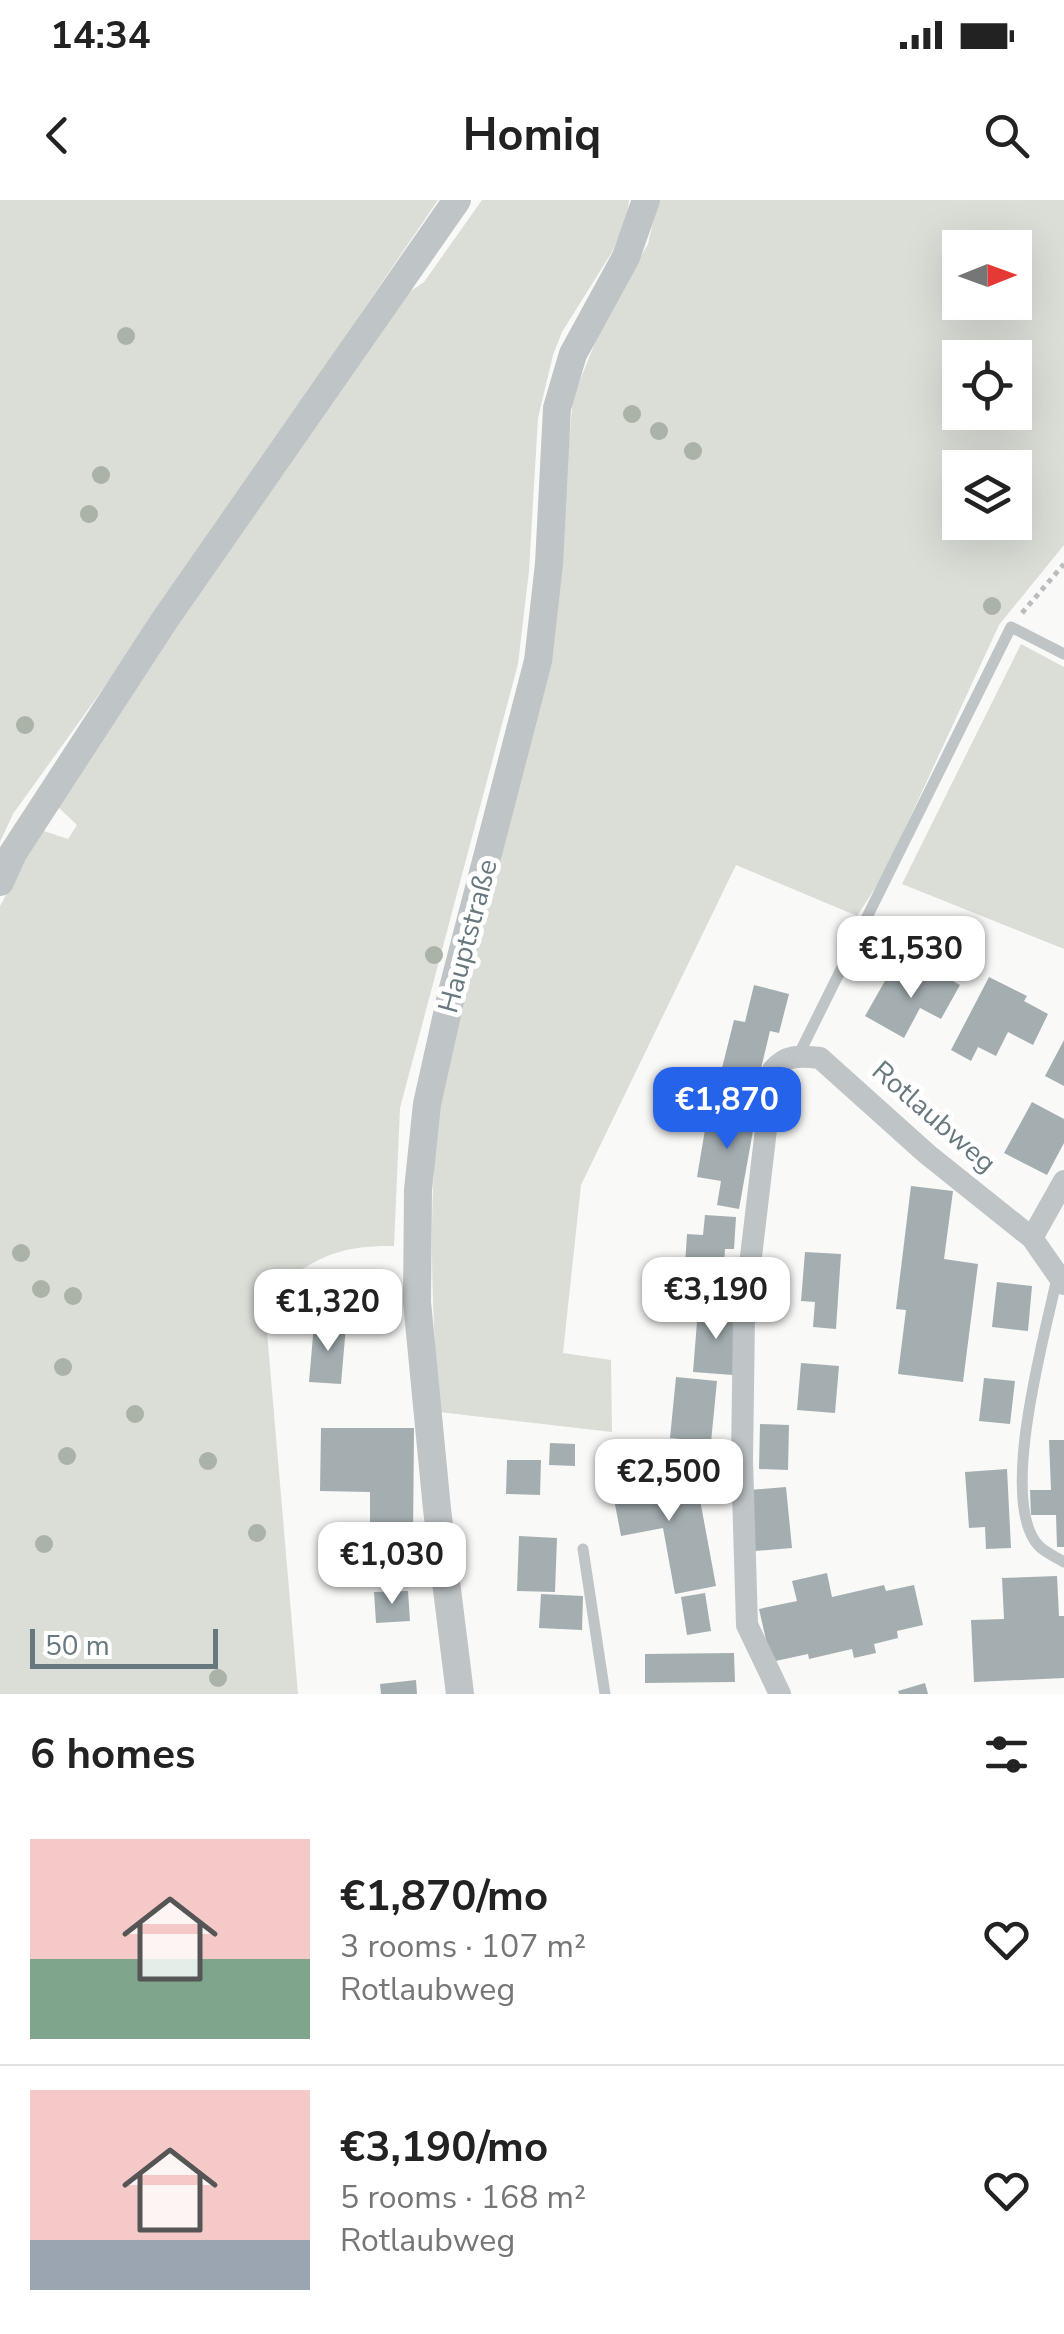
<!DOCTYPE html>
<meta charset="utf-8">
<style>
:root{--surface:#fff;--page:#f2f2f2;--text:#222;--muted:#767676;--line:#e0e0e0;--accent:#2563eb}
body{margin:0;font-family:"Nunito Sans",sans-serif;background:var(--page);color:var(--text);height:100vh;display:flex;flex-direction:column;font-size:38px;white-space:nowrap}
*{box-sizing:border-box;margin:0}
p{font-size:32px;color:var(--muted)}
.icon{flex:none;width:55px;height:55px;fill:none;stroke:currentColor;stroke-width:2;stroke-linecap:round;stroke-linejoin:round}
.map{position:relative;height:1494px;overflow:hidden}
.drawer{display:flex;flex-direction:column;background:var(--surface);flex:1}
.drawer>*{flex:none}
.needle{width:65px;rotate:89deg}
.controls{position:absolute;left:942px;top:30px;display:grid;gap:20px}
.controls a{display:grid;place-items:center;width:90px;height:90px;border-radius:0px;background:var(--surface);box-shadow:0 10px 40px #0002;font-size:50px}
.scale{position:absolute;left:30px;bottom:25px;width:188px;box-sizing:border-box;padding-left:10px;border:5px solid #67787e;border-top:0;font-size:28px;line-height:35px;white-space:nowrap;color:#67787e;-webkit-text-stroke:8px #fff;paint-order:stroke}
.price{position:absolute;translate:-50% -85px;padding:0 22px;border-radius:20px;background:#fff;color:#222;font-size:32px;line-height:65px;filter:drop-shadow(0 2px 5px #0008)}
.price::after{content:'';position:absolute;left:50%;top:60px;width:30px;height:22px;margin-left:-15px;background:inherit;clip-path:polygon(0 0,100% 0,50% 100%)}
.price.on{background:var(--accent);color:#fff}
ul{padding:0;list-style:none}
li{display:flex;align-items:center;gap:30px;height:250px;padding:0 30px}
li+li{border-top:2px solid var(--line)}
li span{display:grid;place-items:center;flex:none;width:280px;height:200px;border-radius:0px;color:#555}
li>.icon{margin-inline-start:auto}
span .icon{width:120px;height:120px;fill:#fffc;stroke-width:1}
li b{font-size:42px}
h2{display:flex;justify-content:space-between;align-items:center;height:120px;padding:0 30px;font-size:42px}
.status{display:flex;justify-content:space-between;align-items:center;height:70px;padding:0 50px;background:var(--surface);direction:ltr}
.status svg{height:28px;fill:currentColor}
header{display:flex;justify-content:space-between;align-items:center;height:130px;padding:0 30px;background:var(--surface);font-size:45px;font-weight:700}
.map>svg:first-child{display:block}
.green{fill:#daded7;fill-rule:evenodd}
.building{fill:#a4aeb1}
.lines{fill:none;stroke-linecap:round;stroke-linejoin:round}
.path{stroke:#b9bdbe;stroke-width:5;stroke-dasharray:5 5;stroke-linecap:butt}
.service{stroke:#bfc4c6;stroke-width:11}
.minor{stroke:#bfc4c6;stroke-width:22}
.tertiary{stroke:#bfc4c6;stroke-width:28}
.tree{fill:#abb2a7}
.labels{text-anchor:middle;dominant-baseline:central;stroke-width:10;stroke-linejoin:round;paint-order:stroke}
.street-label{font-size:28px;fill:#67787e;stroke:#fff}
</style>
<div class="status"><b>14:34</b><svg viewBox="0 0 49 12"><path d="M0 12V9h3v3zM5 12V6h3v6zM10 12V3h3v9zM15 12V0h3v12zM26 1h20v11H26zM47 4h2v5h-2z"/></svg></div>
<header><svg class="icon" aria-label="back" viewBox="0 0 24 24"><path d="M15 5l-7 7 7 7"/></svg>Homiq<svg class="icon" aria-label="search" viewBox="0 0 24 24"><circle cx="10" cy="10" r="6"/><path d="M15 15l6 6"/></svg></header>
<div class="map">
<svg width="1064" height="1494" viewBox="0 0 1064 1494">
<rect width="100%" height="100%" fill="#f9f9f7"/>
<!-- green -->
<path class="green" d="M0,0H438L153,419L13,614L0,642Z
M482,0H629L627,18L612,52L562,132L553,155L538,218L529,371L518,464L400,908L394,1046C333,1045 311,1061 264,1097L298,1494H0V706L41,630L68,639L77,625L55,604L403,96L424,82Z
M658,0H1064V345L999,425L883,676L857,716L736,665L581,985L563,1153L611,1160L612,1232L439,1212C431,1098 427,989 443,875L559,352L573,198L604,120L648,44ZM960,48H1015V102H960ZM960,158H1015V212H960ZM960,268H1015V322H960Z
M1021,444L1064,467V749L902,684Z"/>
<!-- building -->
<path class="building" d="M929,767L960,785L941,819L920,808L904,838L865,816L890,772L918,788Z
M989,777L1027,796L1024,801L1048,814L1033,845L1008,832L996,856L978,847L971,861L951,850Z
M754,785L789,794L779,833L770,831L757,885L720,876L734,820L745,822Z
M1064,840V886L1045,876Z
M1032,902L1064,919V943L1047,975L1004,953Z
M709,906L756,914L739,1009L717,1005L721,981L697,977Z
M911,986L953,991L944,1059L978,1064L963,1182L898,1174L906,1110L896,1109Z
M705,1015L736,1017L734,1049H725L723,1083L684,1080L687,1034L703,1035Z
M805,1052L841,1054L836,1129L813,1127L815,1102L801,1101Z
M997,1082L1032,1086L1028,1131L992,1127Z
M698,1109L738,1112L733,1175L693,1172Z
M314,1124L346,1126L341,1184L309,1182Z
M801,1163L839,1166L835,1213L797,1210Z
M676,1177L717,1181L711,1242L670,1238Z
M984,1178L1015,1181L1010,1224L979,1221Z
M760,1224L789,1225L788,1270L759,1269Z
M321,1228H414L413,1340H370V1292L320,1291Z
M1049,1240H1064V1347H1057L1056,1315H1031L1030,1290H1051Z
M550,1243L575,1244V1266L549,1265Z
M507,1260H541L540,1295L506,1294Z
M1007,1269L1011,1348L986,1349L985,1327L969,1328L965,1272Z
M672,1271L674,1282L696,1278L716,1386L675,1394L663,1328L621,1336L611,1283Z
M786,1287L792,1348L755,1351L749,1290Z
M519,1336L557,1338L555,1392L517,1391Z
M827,1373L832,1397L884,1385L886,1391L914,1385L923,1425L897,1431L898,1438L874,1444L876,1453L854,1458L852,1449L809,1459L808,1454L771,1462L759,1409L797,1401L792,1381Z
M1057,1376L1059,1416H1064V1478L974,1482L971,1420L1004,1419L1002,1378Z
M408,1391L410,1421L376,1423L374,1392Z
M705,1393L711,1431L687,1435L681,1397Z
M541,1394L583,1396L582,1430L539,1428Z
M734,1453L735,1482L645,1483V1454Z
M416,1480L417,1494H381L380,1484Z
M925,1483L928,1494H899L898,1491Z"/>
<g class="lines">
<!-- path -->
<path class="path" d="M1022,413L1064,364"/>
<!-- service -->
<path class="service" d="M798,856L1011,427L1064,454
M1057,1078C1045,1134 998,1300 1038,1345C1044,1352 1056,1357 1064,1362
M583,1349L605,1494"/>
<!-- minor -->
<path class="minor" d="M1032,1038L1064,981
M780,1494L747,1425L742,1260L744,1116L773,870C787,854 800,856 820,858L927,954L1032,1038L1064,1084"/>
<!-- tertiary -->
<path class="tertiary" d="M0,682L13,653L164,421L457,0
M460,1494L437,1309L417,1102L418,990L427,904L452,792L538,461L549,364L557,208L573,154L626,57L646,0"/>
</g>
<!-- trees -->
<g class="tree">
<circle cx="126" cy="136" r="9"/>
<circle cx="632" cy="214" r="9"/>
<circle cx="659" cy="231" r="9"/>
<circle cx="693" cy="251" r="9"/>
<circle cx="101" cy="275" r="9"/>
<circle cx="89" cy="314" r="9"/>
<circle cx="992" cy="406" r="9"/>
<circle cx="25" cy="525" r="9"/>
<circle cx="434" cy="755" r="9"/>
<circle cx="21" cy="1053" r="9"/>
<circle cx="41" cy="1089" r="9"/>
<circle cx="73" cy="1096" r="9"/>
<circle cx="63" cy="1167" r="9"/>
<circle cx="135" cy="1214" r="9"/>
<circle cx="67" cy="1256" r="9"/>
<circle cx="208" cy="1261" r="9"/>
<circle cx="257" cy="1333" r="9"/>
<circle cx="44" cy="1344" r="9"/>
<circle cx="218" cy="1478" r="9"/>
</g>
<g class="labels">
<!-- street labels -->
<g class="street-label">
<text transform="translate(468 736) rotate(-75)">Hauptstraße</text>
<text transform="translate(934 917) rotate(41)">Rotlaubweg</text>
</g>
</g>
</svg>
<div class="controls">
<a><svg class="needle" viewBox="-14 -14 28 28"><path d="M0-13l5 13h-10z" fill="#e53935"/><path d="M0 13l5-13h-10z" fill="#767676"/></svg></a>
<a><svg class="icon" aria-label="locate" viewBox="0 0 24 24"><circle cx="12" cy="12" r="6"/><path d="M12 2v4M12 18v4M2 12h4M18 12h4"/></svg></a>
<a><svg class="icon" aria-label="layers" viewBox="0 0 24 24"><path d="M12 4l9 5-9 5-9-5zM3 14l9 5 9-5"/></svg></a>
</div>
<div class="scale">50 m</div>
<b class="price" style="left:911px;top:801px">€1,530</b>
<b class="price on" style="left:727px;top:952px">€1,870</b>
<b class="price" style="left:716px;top:1142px">€3,190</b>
<b class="price" style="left:328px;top:1154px">€1,320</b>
<b class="price" style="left:669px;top:1324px">€2,500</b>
<b class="price" style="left:392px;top:1407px">€1,030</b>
</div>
<section class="drawer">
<h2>6 homes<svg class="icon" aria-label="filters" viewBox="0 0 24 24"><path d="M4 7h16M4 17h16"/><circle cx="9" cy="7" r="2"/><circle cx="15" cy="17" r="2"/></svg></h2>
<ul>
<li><span style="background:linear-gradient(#f6c9c9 60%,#7fa58c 0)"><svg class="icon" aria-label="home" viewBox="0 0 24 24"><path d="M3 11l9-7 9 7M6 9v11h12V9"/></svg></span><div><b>€1,870/mo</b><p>3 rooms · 107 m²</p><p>Rotlaubweg</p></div><svg class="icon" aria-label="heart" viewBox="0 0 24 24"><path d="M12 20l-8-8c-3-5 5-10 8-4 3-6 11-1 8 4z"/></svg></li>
<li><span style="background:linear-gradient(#f6c9c9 75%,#9aa5b1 0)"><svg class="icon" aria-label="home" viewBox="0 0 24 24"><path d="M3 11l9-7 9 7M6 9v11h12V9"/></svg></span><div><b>€3,190/mo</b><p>5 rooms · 168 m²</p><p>Rotlaubweg</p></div><svg class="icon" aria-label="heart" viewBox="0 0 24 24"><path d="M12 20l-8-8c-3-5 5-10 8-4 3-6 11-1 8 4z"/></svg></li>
</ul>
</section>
